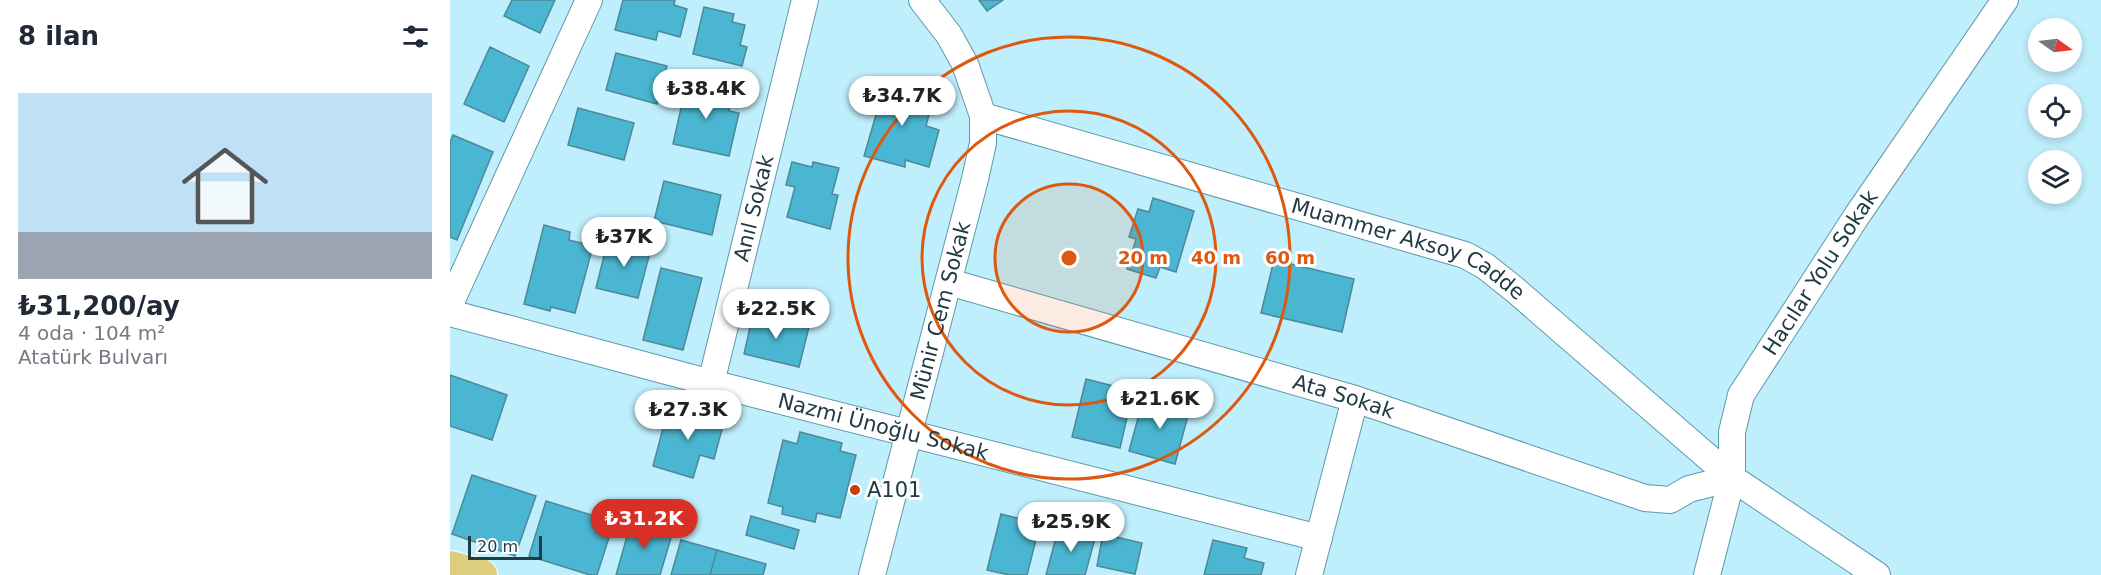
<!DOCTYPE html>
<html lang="tr">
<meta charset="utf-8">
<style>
:root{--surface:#fff;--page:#f2f2f3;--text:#1f2937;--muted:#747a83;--line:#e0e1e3;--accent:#d93025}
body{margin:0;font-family:"DejaVu Sans",sans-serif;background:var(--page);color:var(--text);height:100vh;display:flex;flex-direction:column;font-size:22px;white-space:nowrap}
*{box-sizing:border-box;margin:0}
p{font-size:20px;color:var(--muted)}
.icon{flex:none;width:33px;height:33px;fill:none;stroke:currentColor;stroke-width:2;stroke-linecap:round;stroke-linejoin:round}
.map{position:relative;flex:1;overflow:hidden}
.details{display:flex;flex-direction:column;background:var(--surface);width:450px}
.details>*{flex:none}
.needle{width:39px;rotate:104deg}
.buttons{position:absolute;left:1578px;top:18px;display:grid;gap:12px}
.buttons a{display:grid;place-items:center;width:54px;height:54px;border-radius:50%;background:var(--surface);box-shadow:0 3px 9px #0003;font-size:30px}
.scale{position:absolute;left:18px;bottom:15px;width:74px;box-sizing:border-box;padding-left:6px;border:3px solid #223b42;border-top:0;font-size:16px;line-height:21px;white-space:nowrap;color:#223b42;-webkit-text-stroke:4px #fff;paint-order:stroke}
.price{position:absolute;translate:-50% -51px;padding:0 14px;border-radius:21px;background:#fff;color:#222;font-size:20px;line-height:39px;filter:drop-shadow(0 2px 3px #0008)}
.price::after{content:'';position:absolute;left:50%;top:36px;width:18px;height:14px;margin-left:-9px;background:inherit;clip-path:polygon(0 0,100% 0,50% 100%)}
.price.active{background:var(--accent);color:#fff}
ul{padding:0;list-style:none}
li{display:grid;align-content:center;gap:12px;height:318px;padding:0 18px}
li+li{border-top:2px solid var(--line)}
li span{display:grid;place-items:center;height:186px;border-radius:0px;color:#555}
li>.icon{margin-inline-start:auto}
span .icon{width:108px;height:108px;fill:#fffc;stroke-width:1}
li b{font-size:26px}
h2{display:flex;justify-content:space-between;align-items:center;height:72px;padding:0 18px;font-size:26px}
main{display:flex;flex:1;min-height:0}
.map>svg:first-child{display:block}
.building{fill:#4bb6d1;stroke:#4e8898;stroke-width:1.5}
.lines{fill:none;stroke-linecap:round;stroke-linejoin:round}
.minor-casing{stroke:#5f99a9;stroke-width:28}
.major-casing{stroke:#fff;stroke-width:34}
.minor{stroke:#fff;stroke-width:26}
.major{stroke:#dccd7f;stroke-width:32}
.ring{fill:none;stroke:#de580f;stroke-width:3}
.poi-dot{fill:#c73f0d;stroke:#fff;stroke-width:2}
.labels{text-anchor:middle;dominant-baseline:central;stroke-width:6;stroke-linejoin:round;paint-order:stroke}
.street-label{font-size:21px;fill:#223b42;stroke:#fff}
.poi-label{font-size:21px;fill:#223b42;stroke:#fff;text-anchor:start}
.centre{fill:#de580f;stroke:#fff;stroke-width:3}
.ring-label{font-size:18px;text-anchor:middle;font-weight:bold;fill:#de580f;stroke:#fff;stroke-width:6;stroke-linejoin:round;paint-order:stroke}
</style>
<main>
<section class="details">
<h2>8 ilan<svg class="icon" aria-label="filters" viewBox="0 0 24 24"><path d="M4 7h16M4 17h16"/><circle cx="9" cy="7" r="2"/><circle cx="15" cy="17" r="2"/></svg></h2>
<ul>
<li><span style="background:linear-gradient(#bfe0f5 75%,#9aa5b1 0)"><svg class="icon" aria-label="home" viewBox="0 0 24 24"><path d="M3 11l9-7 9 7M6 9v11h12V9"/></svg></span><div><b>₺31,200/ay</b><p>4 oda · 104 m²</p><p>Atatürk Bulvarı</p></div></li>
</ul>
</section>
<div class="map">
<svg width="1651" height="575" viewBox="0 0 1651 575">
<rect width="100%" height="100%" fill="#bfeefc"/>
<!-- building -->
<path class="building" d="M62,0H105L90,33L54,16Z
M173,0H225L224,5L237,9L230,37L208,31L206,40L165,30Z
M529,0H553L537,11Z
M254,7L284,14L282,22L295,25L290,45L297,47L292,66L243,54Z
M40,47L79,66L54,122L14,104Z
M166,53L217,66L207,104L156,90Z
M437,77L474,88L469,104L481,107L476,126L489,130L479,167L455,160V167L414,156Z
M237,81L283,91L279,111L289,113L279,156L223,144Z
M128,108L184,123L174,160L118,145Z
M3,135L43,152L7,240L0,237V142Z
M342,162L362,167L363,162L389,168L382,194L388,195L380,229L337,217L345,187L336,185Z
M214,181L271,195L262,235L204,221Z
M703,198L744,211L726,272L710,267L706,278L677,269L686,239L679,237L688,209L699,212Z
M94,225L120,232L119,240L143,246L125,313L101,307L100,311L74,304Z
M172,237L195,243L192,255L199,256L188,298L146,288L157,244L169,247Z
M824,260L904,279L892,332L811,313Z
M211,268L252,278L233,350L193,340Z
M303,314L359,327L349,367L294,354Z
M0,375L57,395L42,440L0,426Z
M636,379L683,391L670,448L622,437Z
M694,396L740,408L725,464L679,451Z
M233,406L275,418L264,459L250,455L243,478L203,466L216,417L229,420Z
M350,432L392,443L390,451L406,455L390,518L367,513L365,522L332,514L333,507L318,503L333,440L347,444Z
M22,475L86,496L65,556L2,534Z
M96,501L164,522L147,575H140L79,556Z
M551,514L590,524L577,575H559L537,570Z
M301,516L349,530L344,549L296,535Z
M182,519L223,531L210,575H166Z
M609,526L646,535L635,575H596Z
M653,534L692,543L685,574L647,566Z
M231,540L267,550L260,575H221Z
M763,540L797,548L794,558L814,563L811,575H754Z
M267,550L316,564L313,575H260Z"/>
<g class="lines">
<!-- minor casing -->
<g class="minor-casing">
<g id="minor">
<path id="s1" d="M472,0L499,35L515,64L533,116L1015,255L1035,266L1064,289L1282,478L1427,575"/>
<path id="s2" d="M499,282L905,399L1195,498L1220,500L1239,489L1282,478"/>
<path d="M0,304L139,0"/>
<path id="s3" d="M0,313L261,383L869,538"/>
<path id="s4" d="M261,383L355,0"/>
<path id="s5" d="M422,575L525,179L533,143V116"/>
<path d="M859,575L905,399"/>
<path id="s6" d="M1257,575L1282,478V432L1291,395L1406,217L1555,0"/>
</g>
</g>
<!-- major casing -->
<g class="major-casing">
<path id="major" d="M0,567L31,575"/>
</g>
<!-- minor -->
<use href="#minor" class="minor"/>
<!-- major -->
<use href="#major" class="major"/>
</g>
<!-- distance rings -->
<circle cx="619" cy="258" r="74" fill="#de580f" fill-opacity=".12"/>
<g class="ring">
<circle cx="619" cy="258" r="74"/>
<circle cx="619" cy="258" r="147"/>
<circle cx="619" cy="258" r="221"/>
</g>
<!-- markers -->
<circle class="poi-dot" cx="405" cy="490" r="6"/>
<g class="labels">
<!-- street labels -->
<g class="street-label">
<text stroke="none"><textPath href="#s4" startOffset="180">Anıl Sokak</textPath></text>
<text stroke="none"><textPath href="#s1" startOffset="579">Muammer Aksoy Cadde</textPath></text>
<text stroke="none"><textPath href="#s6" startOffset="330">Hacılar Yolu Sokak</textPath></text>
<text stroke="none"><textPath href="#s5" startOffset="273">Münir Cem Sokak</textPath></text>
<text stroke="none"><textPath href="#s2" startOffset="411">Ata Sokak</textPath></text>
<text stroke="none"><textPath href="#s3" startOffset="448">Nazmi Ünoğlu Sokak</textPath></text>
</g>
<!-- poi labels -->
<g class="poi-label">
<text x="417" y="490">A101</text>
</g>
</g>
<circle cx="619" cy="258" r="9" class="centre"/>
<g class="ring-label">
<text x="693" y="264">20 m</text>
<text x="766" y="264">40 m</text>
<text x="840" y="264">60 m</text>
</g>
</svg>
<div class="buttons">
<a><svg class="needle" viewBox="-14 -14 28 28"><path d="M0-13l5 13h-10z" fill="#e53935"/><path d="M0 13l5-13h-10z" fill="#747a83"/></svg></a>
<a><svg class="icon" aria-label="locate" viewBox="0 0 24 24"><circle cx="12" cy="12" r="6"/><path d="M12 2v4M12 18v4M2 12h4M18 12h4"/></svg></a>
<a><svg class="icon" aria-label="layers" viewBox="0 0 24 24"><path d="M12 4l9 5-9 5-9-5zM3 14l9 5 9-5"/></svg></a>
</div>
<div class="scale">20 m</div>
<b class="price" style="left:256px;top:120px">₺38.4K</b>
<b class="price" style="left:452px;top:127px">₺34.7K</b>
<b class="price" style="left:174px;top:268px">₺37K</b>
<b class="price" style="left:326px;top:340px">₺22.5K</b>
<b class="price" style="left:710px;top:430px">₺21.6K</b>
<b class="price" style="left:238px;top:441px">₺27.3K</b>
<b class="price active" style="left:194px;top:550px">₺31.2K</b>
<b class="price" style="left:621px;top:553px">₺25.9K</b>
</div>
</main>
